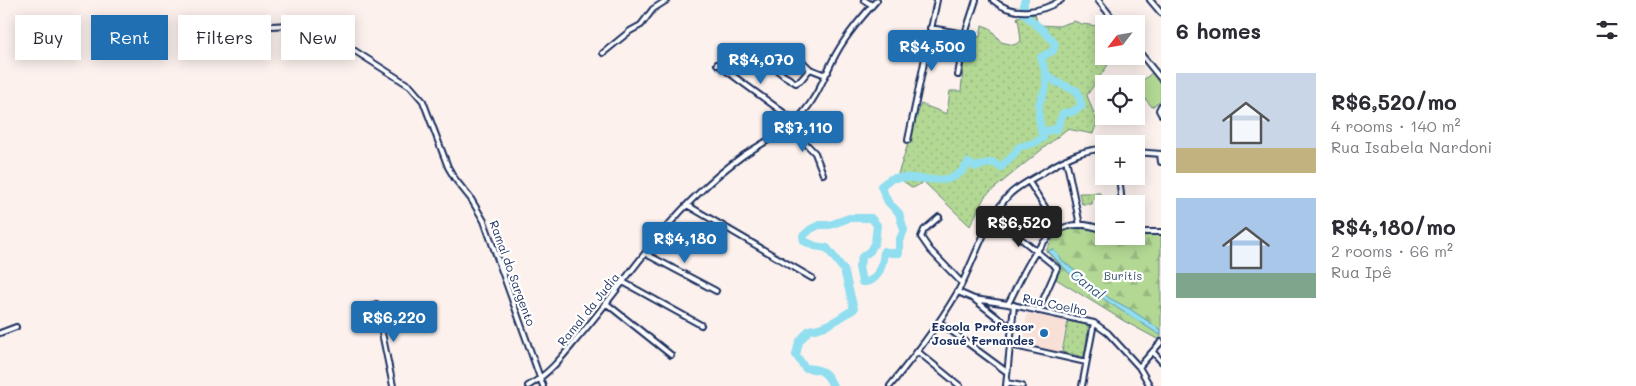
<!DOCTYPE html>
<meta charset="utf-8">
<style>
:root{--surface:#fff;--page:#f2f2f3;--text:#2b2b33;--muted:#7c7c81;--accent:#1f6fb2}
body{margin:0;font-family:Mali,sans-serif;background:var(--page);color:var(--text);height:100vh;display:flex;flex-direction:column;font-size:19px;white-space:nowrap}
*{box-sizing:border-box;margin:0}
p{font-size:16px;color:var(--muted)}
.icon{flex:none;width:28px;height:28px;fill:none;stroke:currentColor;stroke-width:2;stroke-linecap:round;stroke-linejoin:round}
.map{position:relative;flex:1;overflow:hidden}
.details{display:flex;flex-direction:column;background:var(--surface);width:475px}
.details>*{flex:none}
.guide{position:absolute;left:15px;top:15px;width:475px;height:45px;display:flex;gap:10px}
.needle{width:32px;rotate:239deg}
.buttons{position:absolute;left:1095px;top:15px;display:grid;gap:10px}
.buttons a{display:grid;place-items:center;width:50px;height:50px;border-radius:0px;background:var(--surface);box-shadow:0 2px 12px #0003;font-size:25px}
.price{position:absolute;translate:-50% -42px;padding:0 11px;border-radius:5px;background:var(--accent);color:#fff;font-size:16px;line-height:32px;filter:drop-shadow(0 1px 2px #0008)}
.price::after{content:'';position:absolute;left:50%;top:30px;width:15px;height:11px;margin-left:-8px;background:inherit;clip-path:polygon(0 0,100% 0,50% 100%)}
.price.active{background:#222;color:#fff}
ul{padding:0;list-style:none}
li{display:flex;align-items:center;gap:15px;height:125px;padding:0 15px}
li span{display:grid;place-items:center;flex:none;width:140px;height:100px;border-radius:0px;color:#555}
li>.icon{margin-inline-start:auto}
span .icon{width:60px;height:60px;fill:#fffc;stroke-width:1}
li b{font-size:21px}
h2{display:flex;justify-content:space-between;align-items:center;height:60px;padding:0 15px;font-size:21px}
.chip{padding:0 18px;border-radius:0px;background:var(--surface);box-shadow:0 2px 12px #0003;font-size:18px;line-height:45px}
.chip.active{background:var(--accent);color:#fff}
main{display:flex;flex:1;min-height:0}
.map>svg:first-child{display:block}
.built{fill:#f8e0d7}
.forest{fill:url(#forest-firs);stroke:#668479}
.park{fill:url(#park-dots);stroke:#668479}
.pitch{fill:#b2d894;stroke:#668479}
.water{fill:#90deef;stroke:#6198b5}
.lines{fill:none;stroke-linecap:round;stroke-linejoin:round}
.river{stroke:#90deef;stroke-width:8}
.street-casing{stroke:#1b2f5e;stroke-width:8}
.street{stroke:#fff;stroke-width:4}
.poi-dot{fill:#1f6fb2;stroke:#fff;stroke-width:2}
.labels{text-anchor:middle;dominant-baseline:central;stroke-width:4.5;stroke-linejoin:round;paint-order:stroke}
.street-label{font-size:12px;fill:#1b2f5e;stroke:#fff}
.park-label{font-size:12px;fill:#41596c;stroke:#fff}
.poi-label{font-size:12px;font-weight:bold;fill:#1b2f5e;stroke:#fff;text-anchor:end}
.water-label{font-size:14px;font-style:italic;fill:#385b82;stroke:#fff}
</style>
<main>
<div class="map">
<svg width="1161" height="386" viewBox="0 0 1161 386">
<defs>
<pattern id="forest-firs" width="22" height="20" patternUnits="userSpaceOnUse" patternTransform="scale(1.25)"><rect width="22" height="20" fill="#b2d894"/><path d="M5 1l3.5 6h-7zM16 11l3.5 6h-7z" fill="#98ba82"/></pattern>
<pattern id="park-dots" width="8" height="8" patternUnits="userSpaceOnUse" patternTransform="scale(1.25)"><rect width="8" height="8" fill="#b2d894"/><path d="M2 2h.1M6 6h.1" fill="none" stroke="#98ba82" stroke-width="1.8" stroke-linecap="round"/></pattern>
</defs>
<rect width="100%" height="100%" fill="#fcf1ed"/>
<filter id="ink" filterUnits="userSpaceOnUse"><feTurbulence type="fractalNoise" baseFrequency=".02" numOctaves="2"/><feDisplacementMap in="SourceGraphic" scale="10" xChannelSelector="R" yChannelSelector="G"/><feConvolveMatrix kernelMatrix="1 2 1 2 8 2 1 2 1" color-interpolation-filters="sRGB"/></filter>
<g filter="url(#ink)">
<!-- built -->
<path class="built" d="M1027,313L1067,321L1060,353L1023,345Z"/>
<!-- forest -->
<path class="forest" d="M1070,228L1104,230V236H1136V233L1161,235V337L1159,340L1124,321L1056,279L1061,266L1046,251C1053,237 1056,232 1070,228Z"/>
<!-- park -->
<path class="park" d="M1035,14L1038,25L1059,26L1074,21L1082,24L1097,26L1104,37V56H1114L1087,95L1097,122L1093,134L1067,129L985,196L970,226L924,182L913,188L897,177L921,104L947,114L950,91H961L965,51L971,34L980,37L982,25L990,28L1001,42L1014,45L1021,41L1019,24L1017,17Z
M1079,193H1100L1102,206H1100L1098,198L1093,199L1092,204H1082Z
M1068,321L1089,325L1084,357L1062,352Z"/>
<!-- pitch -->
<path class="pitch" d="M1153,72L1161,82V100L1152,107L1136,88V86Z"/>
<!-- water -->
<path class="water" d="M1053,249L1064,262L1109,298L1130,309L1161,330V334L1160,335L1111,304L1074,278L1048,251Z"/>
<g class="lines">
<!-- river -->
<path class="river" d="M1041,132L1057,129L1063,113L1072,112L1082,106L1077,91L1056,82L1045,73
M833,386C826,371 821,369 805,368L796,355L799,342L809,330C828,328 838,319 854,309L844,270L827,248L815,246L804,241L803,236L811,229L819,225H830L849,218H871L877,225L875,242L870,251L862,257L859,267L862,282C879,283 883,264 884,251L891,253H899V241L904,230L899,213L888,202L881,186C885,183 890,178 895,178C919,174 952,192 968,163L976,167L992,162L1001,167L1012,157L1019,147L1034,143L1043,138L1039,119V104L1046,87V74L1041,57L1053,51L1055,44C1047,31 1034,24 1024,14V2L1025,0"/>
<!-- street casing -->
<g class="street-casing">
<path id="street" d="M864,0L872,5
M993,0C1012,17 1041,13 1061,0
M1098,0L1117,24
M1150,0L1161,13
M232,28L290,25L303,27L355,51L410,86L423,101L448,167L455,179L471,199L484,221L543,386
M930,28L965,34
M1136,48L1161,79
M754,51L783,75L796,83L801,80L810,69
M603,53L630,31L641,25L653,9L667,0
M717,64L795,121
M776,69L791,54L797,56L810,69
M810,69L823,74L828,72
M958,75L965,34L976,0
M1161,106L1159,110L1161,114
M789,126L815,153L823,174
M908,140L937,0
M1136,152L1161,154
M1160,154L1161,162
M1066,159L1080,225
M1119,176L1122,204
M1029,182L1059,229
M687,205L812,278
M993,216L1057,268L1038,311
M939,217L924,230L921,237L930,250L962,283
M1136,232H1161
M646,254L716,291
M623,282L701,325
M958,292L974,299L1008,304L1094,323L1108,333L1139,367L1150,386
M975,300L1012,329
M376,304L393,386
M607,304L671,355
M1008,304C1023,276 1040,226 1077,225C1086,224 1095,227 1104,230
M939,322L1007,372
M0,333L16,327
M1010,345L1086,362
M917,351L960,386
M1153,352L1161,361
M1139,367L1161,342
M1007,383L1022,386
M528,386C551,373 566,352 582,333C622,286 656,233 701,191C714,178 729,166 744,155C764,142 787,131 803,113C818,96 825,74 836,54C847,34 862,17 877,0
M890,386C914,356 938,326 957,293C974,263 985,220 1009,195C1020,184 1037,177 1050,168C1067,158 1084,149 1104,149
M1006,386L1014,305
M1082,386L1094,323"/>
</g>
<!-- street -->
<use href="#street" class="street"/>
</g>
</g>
<!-- markers -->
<circle class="poi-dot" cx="1044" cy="333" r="5"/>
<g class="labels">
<!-- street labels -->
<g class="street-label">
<text transform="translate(513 273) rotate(70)">Ramal do Sargento</text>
<text transform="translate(1055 304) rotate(12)">Rua Coelho</text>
<text transform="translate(588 309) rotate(-51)">Ramal da Judia</text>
</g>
<!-- park labels -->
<g class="park-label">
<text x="1123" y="275">Buritis</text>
</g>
<!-- poi labels -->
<g class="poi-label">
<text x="1034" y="326">Escola Professor<tspan x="1034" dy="14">Josué Fernandes</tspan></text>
</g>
<!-- water labels -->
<g class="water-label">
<text transform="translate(1088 284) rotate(38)">Canal</text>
</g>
</g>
</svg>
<div class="buttons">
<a><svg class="needle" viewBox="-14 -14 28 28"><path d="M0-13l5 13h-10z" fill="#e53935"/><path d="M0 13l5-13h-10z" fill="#7c7c81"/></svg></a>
<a><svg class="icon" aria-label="locate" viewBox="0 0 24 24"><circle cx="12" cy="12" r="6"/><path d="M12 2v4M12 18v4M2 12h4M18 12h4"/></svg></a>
<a>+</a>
<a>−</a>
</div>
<b class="price" style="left:932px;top:72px">R$4,500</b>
<b class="price" style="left:761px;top:85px">R$4,070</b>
<b class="price" style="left:803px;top:153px">R$7,110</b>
<b class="price active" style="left:1019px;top:248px">R$6,520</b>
<b class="price" style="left:685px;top:264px">R$4,180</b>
<b class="price" style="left:394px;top:343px">R$6,220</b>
<div class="guide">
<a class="chip">Buy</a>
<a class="chip active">Rent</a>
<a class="chip">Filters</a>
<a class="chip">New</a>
</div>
</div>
<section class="details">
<h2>6 homes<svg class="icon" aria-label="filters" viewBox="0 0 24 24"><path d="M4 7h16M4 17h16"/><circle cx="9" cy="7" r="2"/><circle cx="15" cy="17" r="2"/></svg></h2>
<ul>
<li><span style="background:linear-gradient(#c9d6e8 75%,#c2b280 0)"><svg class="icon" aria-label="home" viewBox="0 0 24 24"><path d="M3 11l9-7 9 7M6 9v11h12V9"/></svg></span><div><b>R$6,520/mo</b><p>4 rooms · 140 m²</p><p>Rua Isabela Nardoni</p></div></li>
<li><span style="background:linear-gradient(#a9c7e8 75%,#7fa58c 0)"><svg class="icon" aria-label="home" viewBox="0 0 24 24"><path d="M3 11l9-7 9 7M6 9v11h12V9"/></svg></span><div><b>R$4,180/mo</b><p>2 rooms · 66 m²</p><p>Rua Ipê</p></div></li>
</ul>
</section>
</main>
